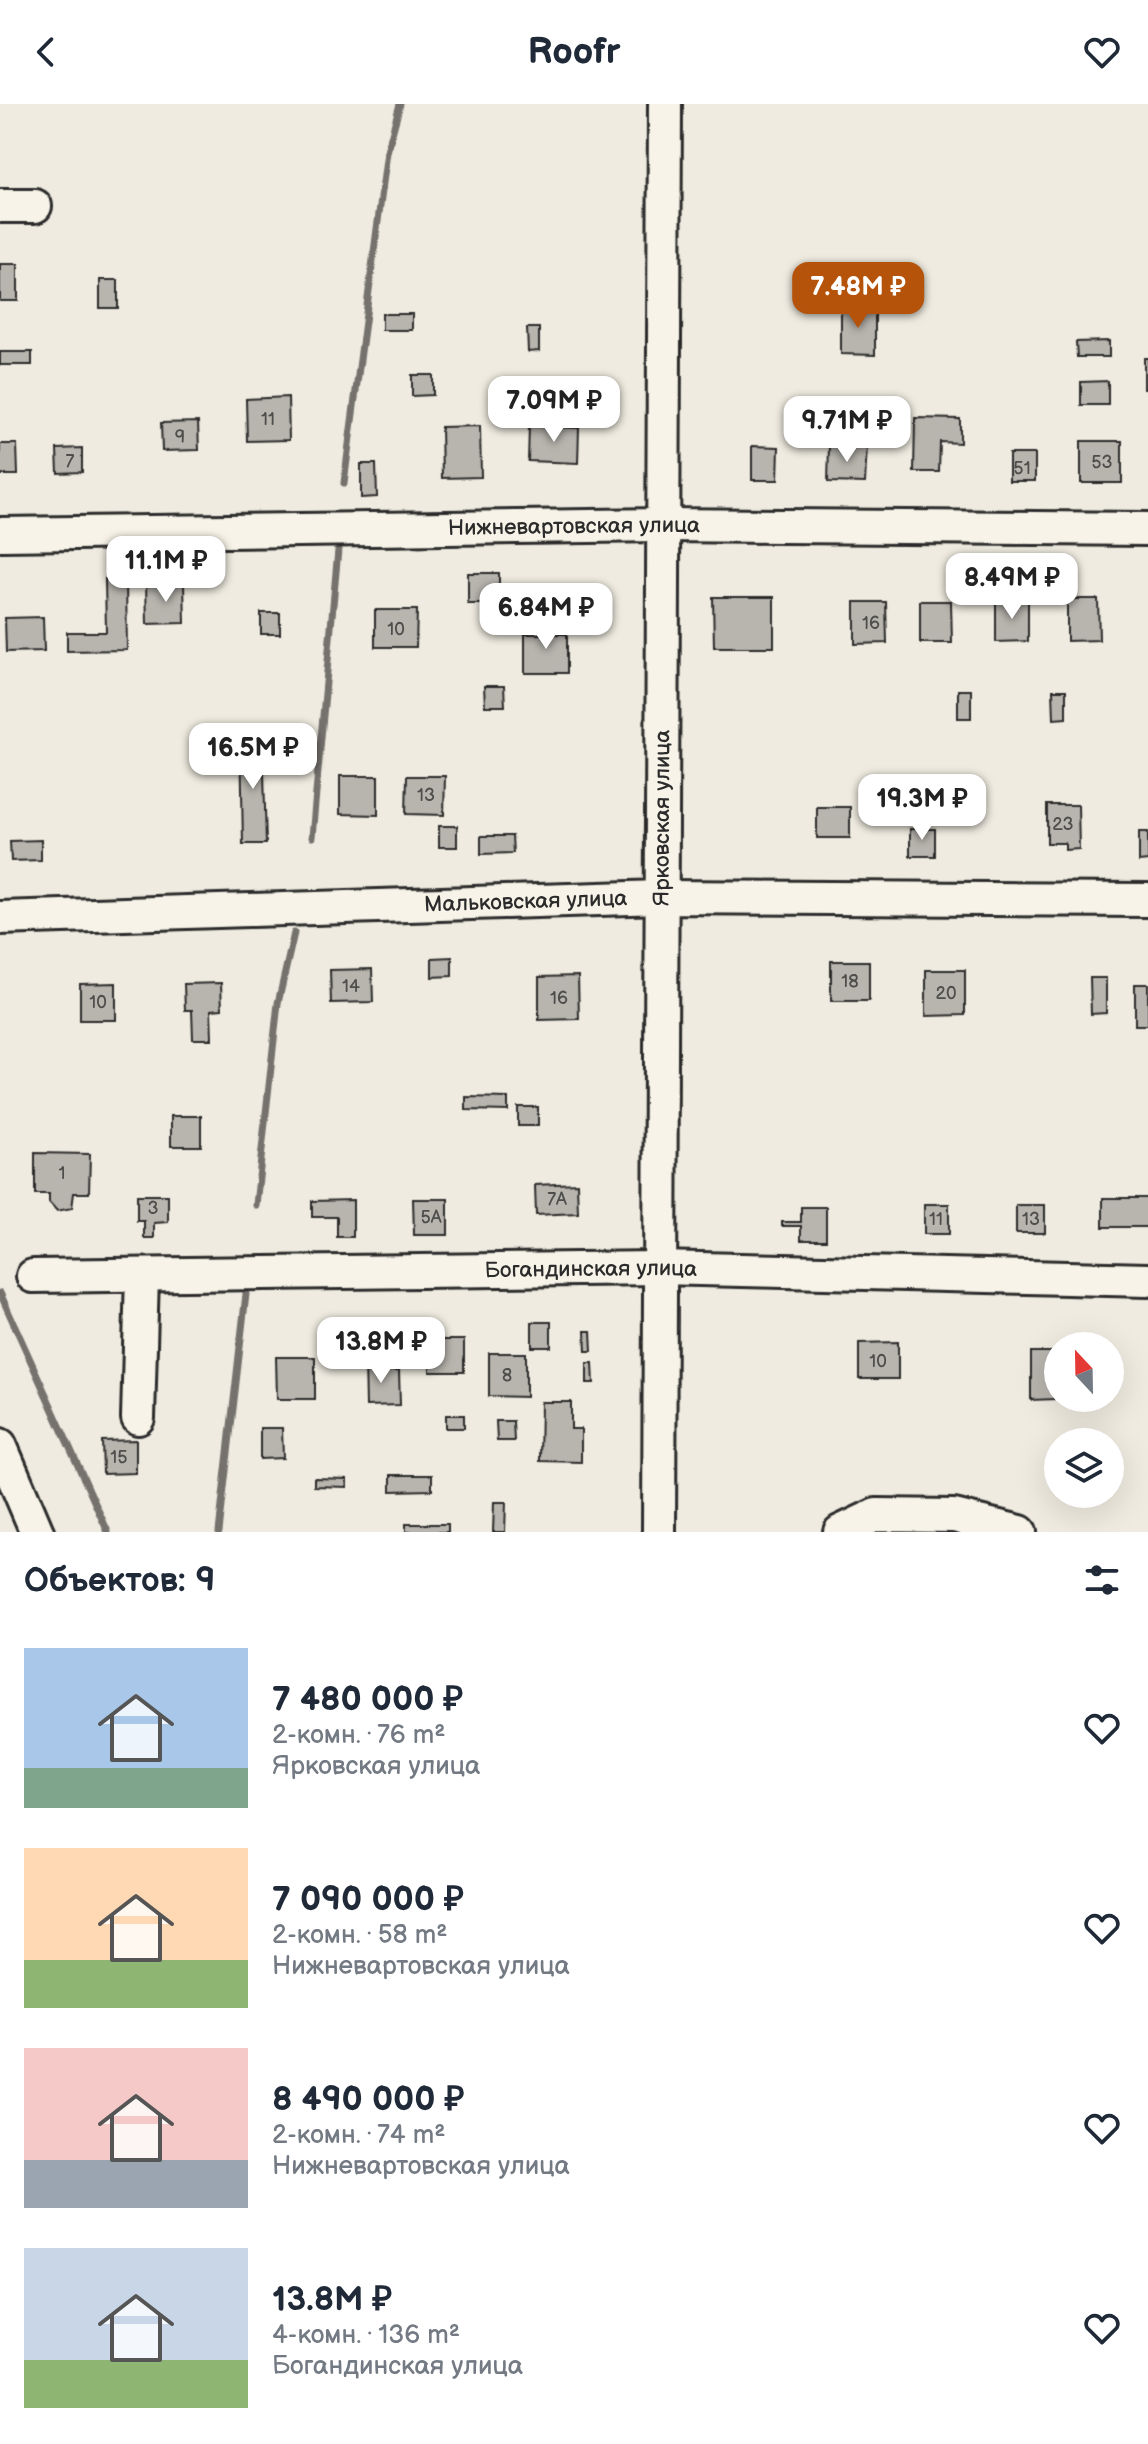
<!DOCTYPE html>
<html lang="ru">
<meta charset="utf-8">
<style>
:root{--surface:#fff;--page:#f6f6f7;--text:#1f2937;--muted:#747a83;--accent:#b45309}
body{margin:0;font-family:"Balsamiq Sans",sans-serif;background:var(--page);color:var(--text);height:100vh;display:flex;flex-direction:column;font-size:30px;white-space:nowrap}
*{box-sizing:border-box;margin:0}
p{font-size:26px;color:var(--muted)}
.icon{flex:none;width:44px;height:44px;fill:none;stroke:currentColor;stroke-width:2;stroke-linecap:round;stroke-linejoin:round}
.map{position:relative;height:1428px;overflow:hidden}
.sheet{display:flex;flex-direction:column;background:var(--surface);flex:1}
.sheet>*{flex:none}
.needle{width:52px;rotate:338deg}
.controls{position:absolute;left:1044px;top:1228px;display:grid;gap:16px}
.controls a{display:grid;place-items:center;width:80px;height:80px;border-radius:50%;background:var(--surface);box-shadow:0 8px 32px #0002;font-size:40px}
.price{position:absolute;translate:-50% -68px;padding:0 18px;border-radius:16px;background:#fff;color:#222;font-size:26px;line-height:52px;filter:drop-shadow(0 2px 4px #0008)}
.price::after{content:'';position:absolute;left:50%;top:48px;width:24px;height:18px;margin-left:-12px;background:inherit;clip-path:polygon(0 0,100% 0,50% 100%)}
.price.active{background:var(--accent);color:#fff}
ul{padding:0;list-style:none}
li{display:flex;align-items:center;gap:24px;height:200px;padding:0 24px}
li span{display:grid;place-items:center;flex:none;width:224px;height:160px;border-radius:0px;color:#555}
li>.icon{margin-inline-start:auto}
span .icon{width:96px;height:96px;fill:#fffc;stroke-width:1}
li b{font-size:34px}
h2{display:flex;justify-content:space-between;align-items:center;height:96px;padding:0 24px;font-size:34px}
header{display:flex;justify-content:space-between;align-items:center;height:104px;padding:0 24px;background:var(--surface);font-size:36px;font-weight:700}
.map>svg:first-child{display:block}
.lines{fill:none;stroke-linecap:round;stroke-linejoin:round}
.stream{stroke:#74726e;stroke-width:7}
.building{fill:#b8b5ae;stroke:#2b2b2b;stroke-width:2}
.minor-casing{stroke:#2b2b2b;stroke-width:38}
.minor{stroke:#f7f3e8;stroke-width:32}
.labels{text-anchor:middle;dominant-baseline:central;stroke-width:6;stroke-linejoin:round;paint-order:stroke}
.number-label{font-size:18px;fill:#4e4e4c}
.street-label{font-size:22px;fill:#2b2b2b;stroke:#f7f3e8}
</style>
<header><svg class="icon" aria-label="back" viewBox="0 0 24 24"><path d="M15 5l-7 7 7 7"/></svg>Roofr<svg class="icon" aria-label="heart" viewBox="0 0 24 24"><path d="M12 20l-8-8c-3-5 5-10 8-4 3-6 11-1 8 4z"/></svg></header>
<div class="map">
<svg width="1148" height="1428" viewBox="0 0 1148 1428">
<rect width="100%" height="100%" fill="#efebe0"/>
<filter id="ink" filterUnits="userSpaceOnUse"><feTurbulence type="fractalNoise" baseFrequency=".0125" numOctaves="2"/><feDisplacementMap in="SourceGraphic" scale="16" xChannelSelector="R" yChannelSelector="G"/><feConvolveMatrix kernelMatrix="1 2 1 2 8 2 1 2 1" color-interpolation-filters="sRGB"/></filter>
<g filter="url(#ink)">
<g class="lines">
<!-- stream -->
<path class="stream" d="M344,379L387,48L400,0
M312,733L338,446
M256,1101L278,899L294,829
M0,1189L108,1428
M219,1428L246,1190"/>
</g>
<!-- building -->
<path class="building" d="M0,160H18V197H0Z
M100,176H118V204H100Z
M852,196H865V204H875V251L841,250V205H852Z
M382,210H412V226H382Z
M527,224H539V247L528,248Z
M1109,237V253H1077L1076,238Z
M0,248H32V261H0Z
M1144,254H1148V285H1144Z
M412,271H433V291L412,292Z
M1108,277V301H1081V278Z
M288,293L289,336L247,337L246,295Z
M915,314L960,315V339L940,338L939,368H914Z
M198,318L199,346L162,347L161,319Z
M480,322L481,373L442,374L441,323Z
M529,322L579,324L578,359L528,357Z
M1081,337H1122V379H1081Z
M0,340H17L18,371H0Z
M829,341L867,342L865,379L828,378Z
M752,342L779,343L778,376H752Z
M82,344V368L58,369L57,345Z
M1009,350H1035V377H1009Z
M361,360H376L377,393L361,394Z
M468,469H499V500H468Z
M105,475H126L127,546L67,547V528H106Z
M184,479L185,519L147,520L146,480Z
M713,493H774V543H714Z
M1067,495H1098L1099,536L1067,537Z
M996,496H1028V537L996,538Z
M920,497H951L952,539H920Z
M855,498H886L887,539L855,540Z
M375,506H417L416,543H375Z
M261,509H280V530H261Z
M43,513L44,547L6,548L5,514Z
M542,513H552V530H567V569H525V530H542Z
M484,582H504L505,602H485Z
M958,586H971V614H958Z
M1053,586H1066V614L1054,615Z
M263,632L266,740H243L241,633Z
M340,672H378V711L340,710Z
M407,672H445L444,711L406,710Z
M1047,701H1078L1079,745L1065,746V739H1047Z
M817,703H850V734H817Z
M439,722H457V743H439Z
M910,725H935V752H910Z
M1139,728H1148V757L1139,758Z
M481,732H512L513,749L481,750Z
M41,736V756L11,757L10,737Z
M452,853V872L432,873V854Z
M831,857H869V897H831Z
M372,865L373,898L331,899L330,866Z
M926,866H965V911L926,912Z
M578,872L579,915L539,916V873Z
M1090,874H1106V909L1091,910Z
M116,879V916H80V880Z
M221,879L222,905L211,906L212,935H193L192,906H185L184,880Z
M1135,880H1148V921H1135Z
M466,993L508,994V1007L466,1006Z
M518,1003H538V1022H518Z
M171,1012H201V1042H171Z
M35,1049L90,1050L89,1089H74L72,1104L57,1107L49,1098V1090H35Z
M577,1079L578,1109L536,1111L535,1081Z
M137,1091H168V1118L154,1119V1134H144V1117H137Z
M1103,1094H1148V1123H1103Z
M413,1095H448V1131H414Z
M353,1096V1133H337V1113H312V1097Z
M924,1100H949V1130H924Z
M1016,1101H1045V1129H1016Z
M801,1103H826V1136H801V1122H782V1118H801Z
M532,1218H551V1243H532Z
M585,1227H591L592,1247H586Z
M430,1236H464V1268H430Z
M898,1238V1275H859V1239Z
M1031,1248H1058V1294H1082L1031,1296Z
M489,1249H526V1293L489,1292Z
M276,1253H315V1295H277Z
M387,1256L388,1267H399L400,1301L366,1302L365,1257Z
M587,1259H593L594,1279H587Z
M541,1298H571V1325H581V1358L540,1357Z
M446,1311H464V1324H446Z
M496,1317H513L514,1337H497Z
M260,1324H282L283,1354L260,1355Z
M136,1336V1369L103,1370L102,1337Z
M391,1371H432V1386L391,1387Z
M314,1374L347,1375V1383L314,1382Z
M494,1398H506L505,1428H493Z
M406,1420H448V1428H406Z"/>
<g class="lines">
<!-- minor casing -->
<g class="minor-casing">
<g id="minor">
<path d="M0,102H35"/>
<path id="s1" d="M0,430L661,421L1148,425"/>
<path id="s2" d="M0,814L661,793L1148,796"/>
<path id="s3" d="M33,1172L658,1164L1148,1176"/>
<path d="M138,1314L142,1171"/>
<path d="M0,1341L37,1428"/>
<path id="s4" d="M659,1428L665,0"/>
<path d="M840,1428L876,1411L954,1412L1020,1428"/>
</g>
</g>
<!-- minor -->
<use href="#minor" class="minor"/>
</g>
</g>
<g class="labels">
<!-- number labels -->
<g class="number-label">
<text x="268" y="315">11</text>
<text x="180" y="333">9</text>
<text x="70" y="357">7</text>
<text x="1102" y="358">53</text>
<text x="1022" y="364">51</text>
<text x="871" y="519">16</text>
<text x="396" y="525">10</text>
<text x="426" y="691">13</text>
<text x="1063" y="720">23</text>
<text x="850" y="877">18</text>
<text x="351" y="882">14</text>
<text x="946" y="889">20</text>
<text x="559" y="894">16</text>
<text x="98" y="898">10</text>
<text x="62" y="1069">1</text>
<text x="557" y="1095">7А</text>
<text x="153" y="1104">3</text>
<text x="431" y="1113">5А</text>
<text x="936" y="1115">11</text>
<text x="1031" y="1115">13</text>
<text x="878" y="1257">10</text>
<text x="507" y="1271">8</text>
<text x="119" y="1353">15</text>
</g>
<!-- street labels -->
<g class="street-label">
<text stroke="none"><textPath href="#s1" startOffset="574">Нижневартовская улица</textPath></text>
<text stroke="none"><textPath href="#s4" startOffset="714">Ярковская улица</textPath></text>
<text stroke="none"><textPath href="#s2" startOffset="526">Мальковская улица</textPath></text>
<text stroke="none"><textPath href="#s3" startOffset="558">Богандинская улица</textPath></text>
</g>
</g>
</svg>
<div class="controls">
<a><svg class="needle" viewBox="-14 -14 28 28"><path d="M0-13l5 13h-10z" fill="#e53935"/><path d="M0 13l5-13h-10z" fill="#747a83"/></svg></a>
<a><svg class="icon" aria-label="layers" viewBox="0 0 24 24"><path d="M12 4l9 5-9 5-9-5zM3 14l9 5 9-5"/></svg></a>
</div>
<b class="price active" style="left:858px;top:226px">7.48M ₽</b>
<b class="price" style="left:554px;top:340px">7.09M ₽</b>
<b class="price" style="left:847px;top:360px">9.71M ₽</b>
<b class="price" style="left:166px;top:500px">11.1M ₽</b>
<b class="price" style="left:1012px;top:517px">8.49M ₽</b>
<b class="price" style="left:546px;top:547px">6.84M ₽</b>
<b class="price" style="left:253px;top:687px">16.5M ₽</b>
<b class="price" style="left:922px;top:738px">19.3M ₽</b>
<b class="price" style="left:381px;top:1281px">13.8M ₽</b>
</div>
<section class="sheet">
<h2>Объектов: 9<svg class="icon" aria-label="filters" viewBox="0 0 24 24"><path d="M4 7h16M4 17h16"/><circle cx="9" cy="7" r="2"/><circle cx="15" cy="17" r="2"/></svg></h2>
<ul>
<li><span style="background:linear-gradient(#a9c7e8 75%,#7fa58c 0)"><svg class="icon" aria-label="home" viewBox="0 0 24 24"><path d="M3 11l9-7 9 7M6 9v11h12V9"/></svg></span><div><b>7 480 000 ₽</b><p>2-комн. · 76 m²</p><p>Ярковская улица</p></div><svg class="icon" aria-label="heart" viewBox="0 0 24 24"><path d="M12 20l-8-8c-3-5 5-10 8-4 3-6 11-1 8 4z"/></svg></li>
<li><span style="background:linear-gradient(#ffd9b3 70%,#8fb573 0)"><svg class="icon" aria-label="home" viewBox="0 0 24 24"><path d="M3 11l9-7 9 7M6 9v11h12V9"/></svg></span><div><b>7 090 000 ₽</b><p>2-комн. · 58 m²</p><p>Нижневартовская улица</p></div><svg class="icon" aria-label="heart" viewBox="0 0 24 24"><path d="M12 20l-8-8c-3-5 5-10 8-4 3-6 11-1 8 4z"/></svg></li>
<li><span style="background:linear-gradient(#f6c9c9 70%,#9aa5b1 0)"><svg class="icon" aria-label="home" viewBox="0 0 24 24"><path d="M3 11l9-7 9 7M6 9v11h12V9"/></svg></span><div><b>8 490 000 ₽</b><p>2-комн. · 74 m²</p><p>Нижневартовская улица</p></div><svg class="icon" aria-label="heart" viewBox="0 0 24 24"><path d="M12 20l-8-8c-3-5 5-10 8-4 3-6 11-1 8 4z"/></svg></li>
<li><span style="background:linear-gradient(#c9d6e8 70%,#8fb573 0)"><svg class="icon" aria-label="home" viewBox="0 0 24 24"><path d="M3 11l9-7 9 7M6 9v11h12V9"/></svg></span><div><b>13.8M ₽</b><p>4-комн. · 136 m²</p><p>Богандинская улица</p></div><svg class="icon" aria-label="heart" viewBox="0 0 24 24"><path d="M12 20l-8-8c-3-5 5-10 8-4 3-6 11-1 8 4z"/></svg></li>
</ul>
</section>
